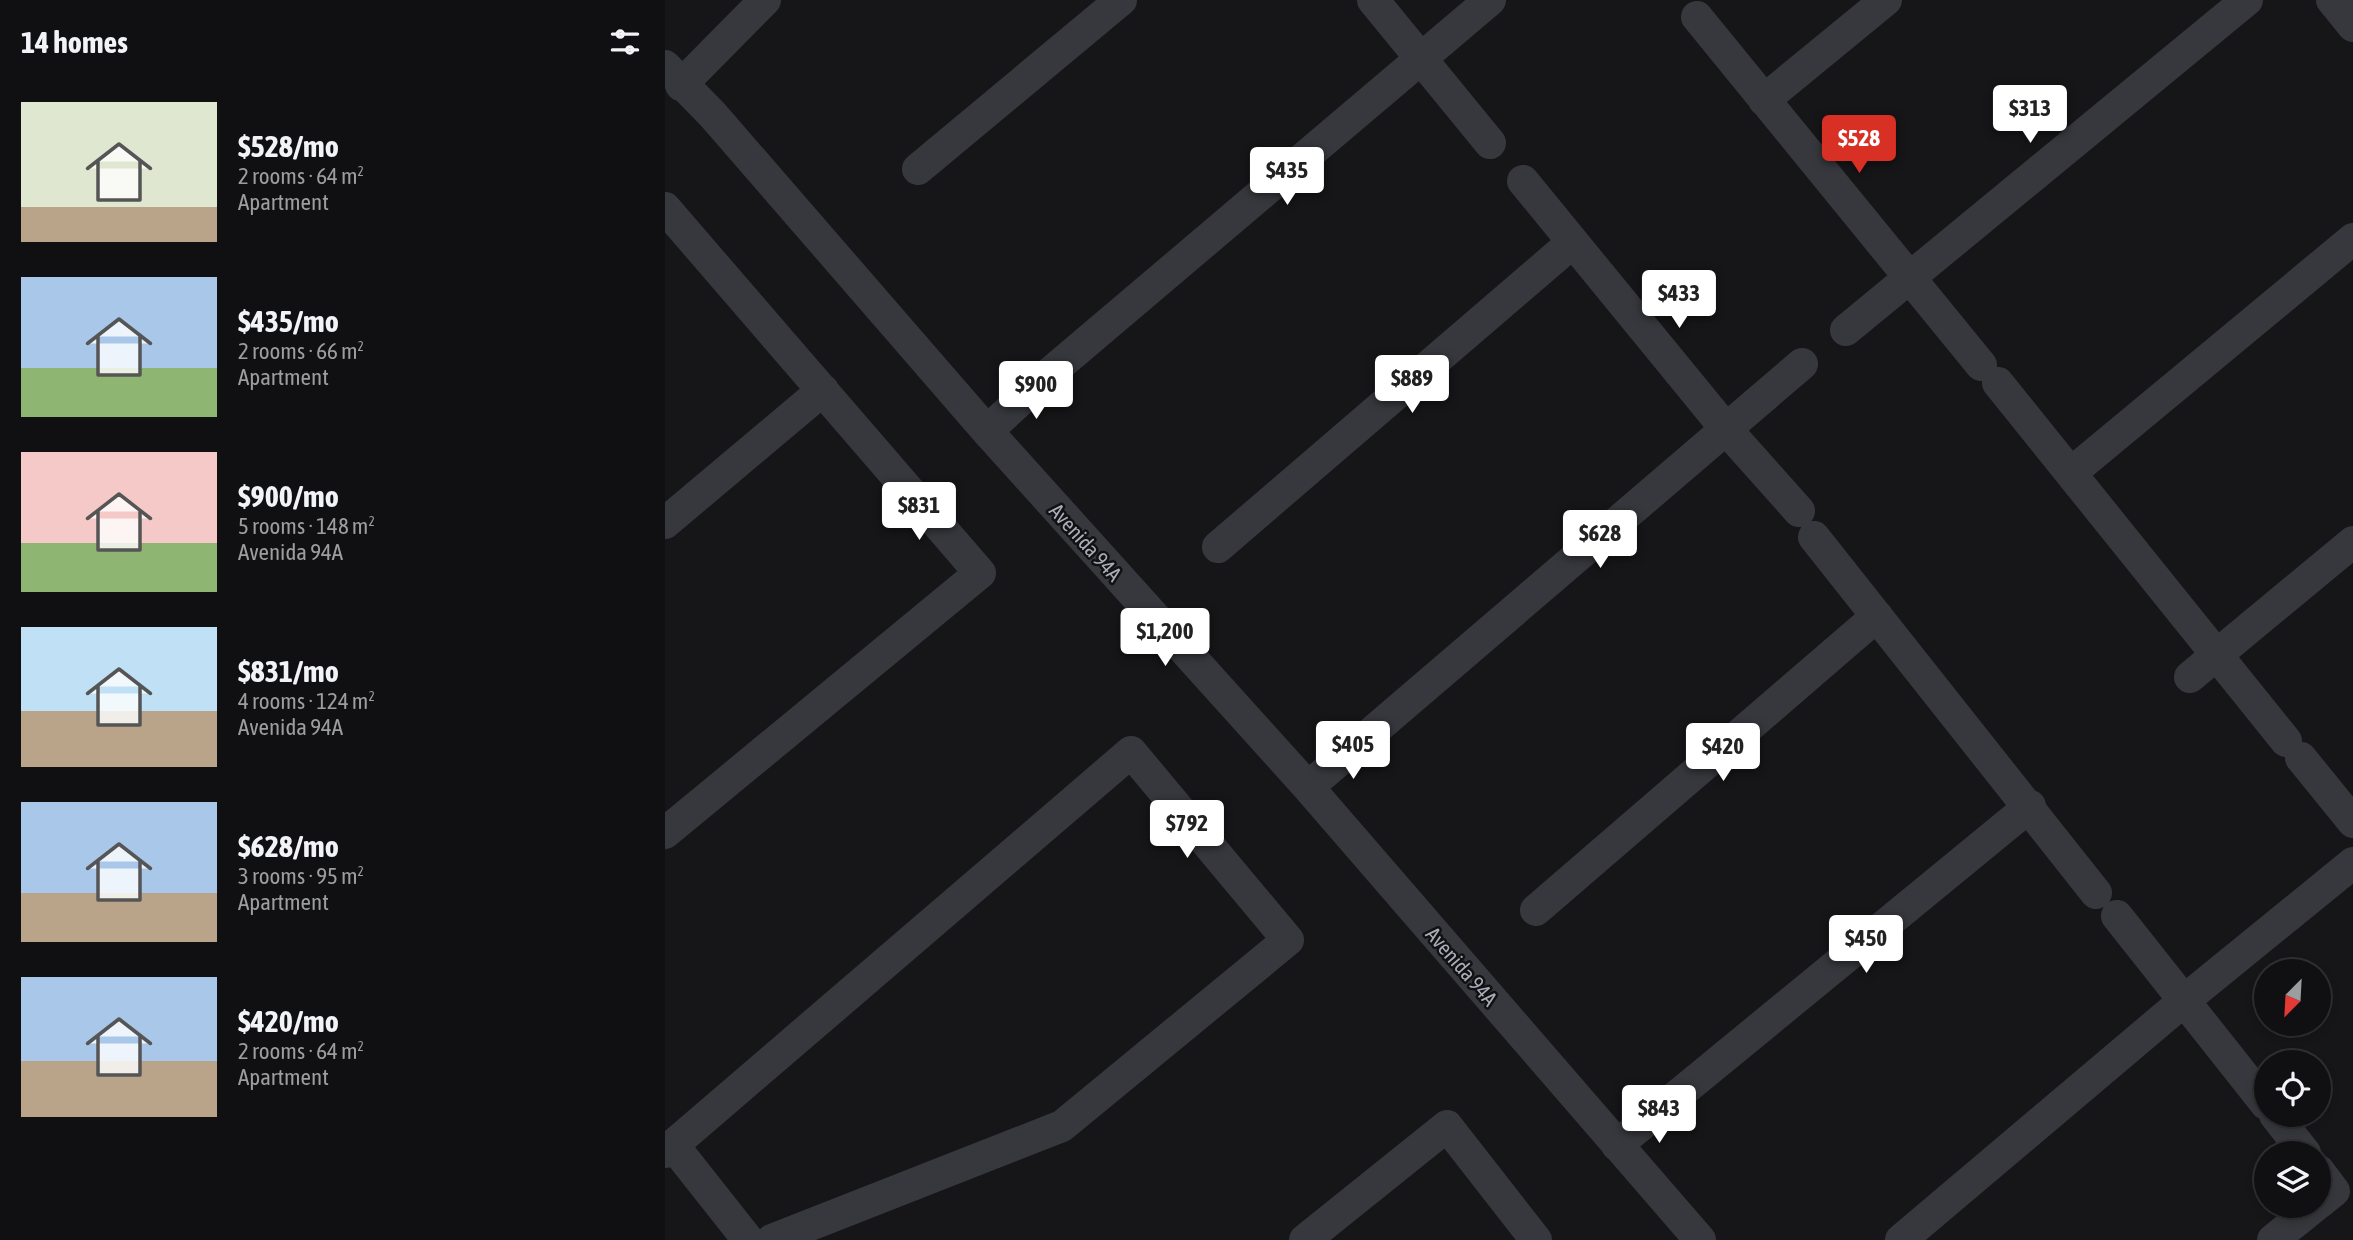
<!DOCTYPE html>
<meta charset="utf-8">
<style>
:root{--surface:#101012;--page:#19191b;--text:#f1f3f6;--muted:#9c9d9f;--line:#303032;--accent:#d93025}
body{margin:0;font-family:"Asap Condensed",sans-serif;background:var(--page);color:var(--text);height:100vh;display:flex;flex-direction:column;font-size:26px;white-space:nowrap}
*{box-sizing:border-box;margin:0}
p{font-size:23px;color:var(--muted)}
.icon{flex:none;width:38px;height:38px;fill:none;stroke:currentColor;stroke-width:2;stroke-linecap:round;stroke-linejoin:round}
.map{position:relative;flex:1;overflow:hidden}
.panel{display:flex;flex-direction:column;background:var(--surface);width:665px}
.panel>*{flex:none}
.needle{width:46px;rotate:204deg}
.buttons{position:absolute;left:1589px;top:959px;display:grid;gap:14px}
.buttons a{display:grid;place-items:center;width:77px;height:77px;border-radius:50%;background:var(--surface);box-shadow:0 4px 10px #0003,0 0 0 2px var(--line);font-size:35px}
.price{position:absolute;translate:-50% -60px;padding:0 16px;border-radius:7px;background:#fff;color:#222;font-size:23px;line-height:46px;filter:drop-shadow(0 2px 4px #0008)}
.price::after{content:'';position:absolute;left:50%;top:42px;width:21px;height:16px;margin-left:-10px;background:inherit;clip-path:polygon(0 0,100% 0,50% 100%)}
.price.active{background:var(--accent);color:#fff}
ul{padding:0;list-style:none}
li{display:flex;align-items:center;gap:21px;height:175px;padding:0 21px}
li span{display:grid;place-items:center;flex:none;width:196px;height:140px;border-radius:0px;color:#555}
li>.icon{margin-inline-start:auto}
span .icon{width:84px;height:84px;fill:#fffc;stroke-width:1}
li b{font-size:30px}
h2{display:flex;justify-content:space-between;align-items:center;height:84px;padding:0 21px;font-size:30px}
main{display:flex;flex:1;min-height:0}
.map>svg:first-child{display:block}
.lines{fill:none;stroke-linecap:round;stroke-linejoin:round}
.street{stroke:#37383d;stroke-width:32}
.labels{text-anchor:middle;dominant-baseline:central;stroke-width:5;stroke-linejoin:round;paint-order:stroke}
.street-label{font-size:21px;fill:#a8adb8;stroke:#111113}
</style>
<main>
<section class="panel">
<h2>14 homes<svg class="icon" aria-label="filters" viewBox="0 0 24 24"><path d="M4 7h16M4 17h16"/><circle cx="9" cy="7" r="2"/><circle cx="15" cy="17" r="2"/></svg></h2>
<ul>
<li><span style="background:linear-gradient(#dfe7d0 75%,#b9a48a 0)"><svg class="icon" aria-label="home" viewBox="0 0 24 24"><path d="M3 11l9-7 9 7M6 9v11h12V9"/></svg></span><div><b>$528/mo</b><p>2 rooms · 64 m²</p><p>Apartment</p></div></li>
<li><span style="background:linear-gradient(#a9c7e8 65%,#8fb573 0)"><svg class="icon" aria-label="home" viewBox="0 0 24 24"><path d="M3 11l9-7 9 7M6 9v11h12V9"/></svg></span><div><b>$435/mo</b><p>2 rooms · 66 m²</p><p>Apartment</p></div></li>
<li><span style="background:linear-gradient(#f6c9c9 65%,#8fb573 0)"><svg class="icon" aria-label="home" viewBox="0 0 24 24"><path d="M3 11l9-7 9 7M6 9v11h12V9"/></svg></span><div><b>$900/mo</b><p>5 rooms · 148 m²</p><p>Avenida 94A</p></div></li>
<li><span style="background:linear-gradient(#bfe0f5 60%,#b9a48a 0)"><svg class="icon" aria-label="home" viewBox="0 0 24 24"><path d="M3 11l9-7 9 7M6 9v11h12V9"/></svg></span><div><b>$831/mo</b><p>4 rooms · 124 m²</p><p>Avenida 94A</p></div></li>
<li><span style="background:linear-gradient(#a9c7e8 65%,#b9a48a 0)"><svg class="icon" aria-label="home" viewBox="0 0 24 24"><path d="M3 11l9-7 9 7M6 9v11h12V9"/></svg></span><div><b>$628/mo</b><p>3 rooms · 95 m²</p><p>Apartment</p></div></li>
<li><span style="background:linear-gradient(#a9c7e8 60%,#b9a48a 0)"><svg class="icon" aria-label="home" viewBox="0 0 24 24"><path d="M3 11l9-7 9 7M6 9v11h12V9"/></svg></span><div><b>$420/mo</b><p>2 rooms · 64 m²</p><p>Apartment</p></div></li>
</ul>
</section>
<div class="map">
<svg width="1688" height="1240" viewBox="0 0 1688 1240">
<rect width="100%" height="100%" fill="#161618"/>
<g class="lines">
<!-- street -->
<path class="street" d="M708,0L825,143
M1667,0L1688,26
M1032,17L1316,365
M0,66L48,115L322,431L643,787L1035,1240
M16,85L100,0
M1099,100L1221,0
M253,169L456,0
M858,181L1061,429L1134,511
M0,208L315,573L0,833
M1181,330L1582,0
M1333,383L1621,741
M322,431L385,373L825,0
M1406,473L1688,239
M0,523L158,390
M1149,537L1431,893
M553,547L908,242
M1525,677L1688,542
M1636,758L1688,822
M643,787L1137,364
M871,910L1212,616
M1452,916L1601,1104
M1610,1115L1640,1153
M8,1145L83,1240
M952,1145L1365,806
M0,1152L466,752L623,940L397,1126L107,1240
M1654,1171L1669,1191L1654,1203
M640,1240L782,1126L871,1240
M1236,1240L1521,999L1688,863
M1608,1240L1650,1206"/>
</g>
<g class="labels">
<!-- street labels -->
<g class="street-label">
<text transform="translate(421 542) rotate(48)">Avenida 94A</text>
<text transform="translate(797 966) rotate(49)">Avenida 94A</text>
</g>
</g>
</svg>
<div class="buttons">
<a><svg class="needle" viewBox="-14 -14 28 28"><path d="M0-13l5 13h-10z" fill="#e53935"/><path d="M0 13l5-13h-10z" fill="#9c9d9f"/></svg></a>
<a><svg class="icon" aria-label="locate" viewBox="0 0 24 24"><circle cx="12" cy="12" r="6"/><path d="M12 2v4M12 18v4M2 12h4M18 12h4"/></svg></a>
<a><svg class="icon" aria-label="layers" viewBox="0 0 24 24"><path d="M12 4l9 5-9 5-9-5zM3 14l9 5 9-5"/></svg></a>
</div>
<b class="price" style="left:1365px;top:145px">$313</b>
<b class="price active" style="left:1194px;top:175px">$528</b>
<b class="price" style="left:622px;top:207px">$435</b>
<b class="price" style="left:1014px;top:330px">$433</b>
<b class="price" style="left:747px;top:415px">$889</b>
<b class="price" style="left:371px;top:421px">$900</b>
<b class="price" style="left:254px;top:542px">$831</b>
<b class="price" style="left:935px;top:570px">$628</b>
<b class="price" style="left:500px;top:668px">$1,200</b>
<b class="price" style="left:688px;top:781px">$405</b>
<b class="price" style="left:1058px;top:783px">$420</b>
<b class="price" style="left:522px;top:860px">$792</b>
<b class="price" style="left:1201px;top:975px">$450</b>
<b class="price" style="left:994px;top:1145px">$843</b>
</div>
</main>
